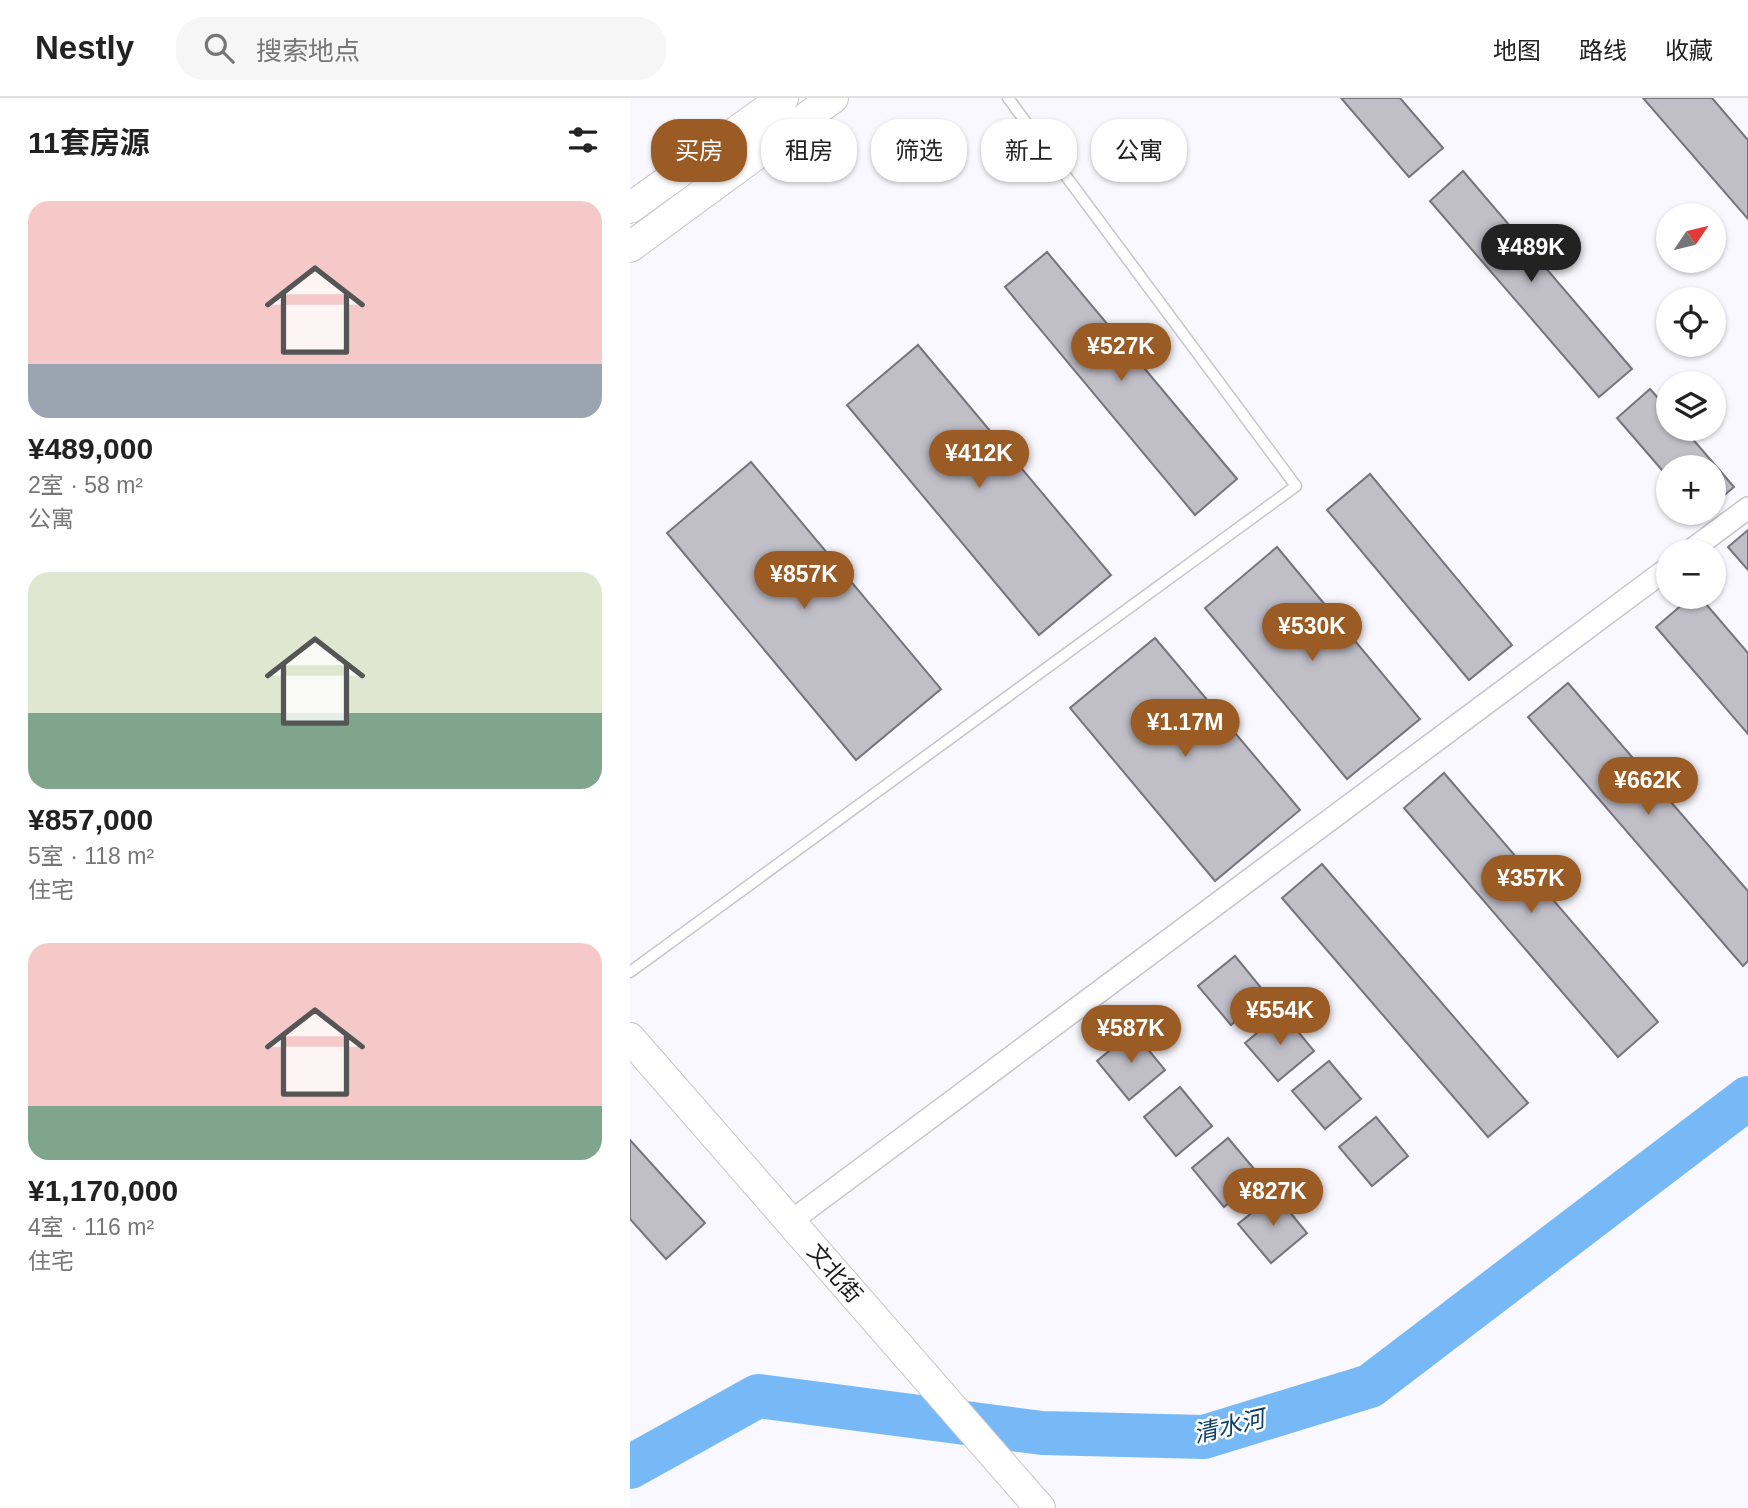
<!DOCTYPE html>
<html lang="zh">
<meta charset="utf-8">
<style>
:root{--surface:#fff;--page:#f6f6f6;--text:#222;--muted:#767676;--line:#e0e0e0;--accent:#9b5b24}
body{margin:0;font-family:Helvetica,"Noto Sans SC",sans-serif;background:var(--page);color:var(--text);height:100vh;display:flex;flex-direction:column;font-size:26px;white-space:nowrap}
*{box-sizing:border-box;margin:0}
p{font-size:23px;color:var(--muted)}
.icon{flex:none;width:38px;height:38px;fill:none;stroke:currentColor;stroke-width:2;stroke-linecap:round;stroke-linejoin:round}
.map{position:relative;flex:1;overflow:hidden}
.side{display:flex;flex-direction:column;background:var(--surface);width:630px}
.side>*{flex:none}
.hud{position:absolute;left:21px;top:21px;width:665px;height:63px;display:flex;gap:14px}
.needle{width:46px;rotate:55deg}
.buttons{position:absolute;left:1026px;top:105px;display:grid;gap:14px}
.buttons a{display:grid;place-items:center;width:70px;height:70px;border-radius:50%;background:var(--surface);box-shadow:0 2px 5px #0004;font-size:35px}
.price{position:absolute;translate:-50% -60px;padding:0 16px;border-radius:24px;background:var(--accent);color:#fff;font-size:23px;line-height:46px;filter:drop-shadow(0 2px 4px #0008)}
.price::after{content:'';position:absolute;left:50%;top:42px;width:21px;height:16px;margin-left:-10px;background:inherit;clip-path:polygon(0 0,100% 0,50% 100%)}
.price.selected{background:#222;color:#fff}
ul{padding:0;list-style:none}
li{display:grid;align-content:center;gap:14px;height:371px;padding:0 28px}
li span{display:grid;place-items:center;height:217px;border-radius:21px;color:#555}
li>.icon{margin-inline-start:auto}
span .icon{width:126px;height:126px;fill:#fffc;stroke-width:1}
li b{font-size:30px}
h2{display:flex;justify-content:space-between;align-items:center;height:84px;padding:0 28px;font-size:30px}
.pill{padding:0 24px;border-radius:28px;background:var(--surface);box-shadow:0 2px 5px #0004;font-size:24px;line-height:63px}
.pill.selected{background:var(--accent);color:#fff}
header{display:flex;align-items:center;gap:42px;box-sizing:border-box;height:98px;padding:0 35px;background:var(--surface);border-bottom:2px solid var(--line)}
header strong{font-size:33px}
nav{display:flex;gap:38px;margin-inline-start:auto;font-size:24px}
.search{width:490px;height:63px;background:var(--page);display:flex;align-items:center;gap:18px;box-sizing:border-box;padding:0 24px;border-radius:28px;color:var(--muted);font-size:26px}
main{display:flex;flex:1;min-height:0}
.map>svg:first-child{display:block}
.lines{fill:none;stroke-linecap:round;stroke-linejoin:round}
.river{stroke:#77b9f7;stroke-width:44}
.building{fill:#c0bec7;stroke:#76747c;stroke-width:2}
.lane-casing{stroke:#c5c5ce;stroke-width:13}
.street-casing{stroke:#c5c5ce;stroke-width:24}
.secondary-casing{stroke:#c5c5ce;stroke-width:32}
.lane{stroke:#fff;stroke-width:10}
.street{stroke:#fff;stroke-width:21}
.secondary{stroke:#fff;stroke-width:30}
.labels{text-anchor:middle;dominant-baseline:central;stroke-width:5;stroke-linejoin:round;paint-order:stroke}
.street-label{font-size:23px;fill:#19181c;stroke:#fff}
.water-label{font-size:24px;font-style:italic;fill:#0e3f67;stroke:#fff}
</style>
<header>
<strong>Nestly</strong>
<div class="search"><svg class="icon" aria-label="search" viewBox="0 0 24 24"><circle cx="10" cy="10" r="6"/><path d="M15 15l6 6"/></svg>搜索地点</div>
<nav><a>地图</a><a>路线</a><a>收藏</a></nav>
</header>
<main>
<section class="side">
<h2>11套房源<svg class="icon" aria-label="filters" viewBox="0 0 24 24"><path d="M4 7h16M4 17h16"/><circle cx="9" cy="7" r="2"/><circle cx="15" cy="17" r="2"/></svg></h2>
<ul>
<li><span style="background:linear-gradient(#f6c9c9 75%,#9aa5b1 0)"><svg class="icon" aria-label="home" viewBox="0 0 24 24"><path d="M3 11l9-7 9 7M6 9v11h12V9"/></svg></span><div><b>¥489,000</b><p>2室 · 58 m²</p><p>公寓</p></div></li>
<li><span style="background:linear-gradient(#dfe7d0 65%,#7fa58c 0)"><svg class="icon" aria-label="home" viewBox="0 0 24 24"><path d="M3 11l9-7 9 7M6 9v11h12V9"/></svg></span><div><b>¥857,000</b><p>5室 · 118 m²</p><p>住宅</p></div></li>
<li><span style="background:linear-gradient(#f6c9c9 75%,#7fa58c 0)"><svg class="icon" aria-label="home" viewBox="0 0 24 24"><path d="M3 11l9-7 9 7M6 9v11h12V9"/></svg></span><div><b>¥1,170,000</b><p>4室 · 116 m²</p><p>住宅</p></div></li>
</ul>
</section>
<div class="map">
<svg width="1118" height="1410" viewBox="0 0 1118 1410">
<rect width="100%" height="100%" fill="#f8f8fe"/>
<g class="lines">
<!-- river -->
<path class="river" d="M0,1369L128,1298L412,1335L574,1339L740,1288L1118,1000"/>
</g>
<!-- building -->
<path class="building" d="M711,0H770L813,50L779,79Z
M1013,0H1082L1118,42V121Z
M833,73L1002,271L969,299L800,103Z
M417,154L607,381L565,417L375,189Z
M288,247L481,477L409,537L217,307Z
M1020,291L1038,311V331H1054L1104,389L1083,407V369H1038V379L987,320Z
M121,364L311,591L226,662L37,435Z
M740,376L882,547L839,582L697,412Z
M1118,432V472L1098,449Z
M647,449L790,621L717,681L575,510Z
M1061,499H1070L1118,555V636L1026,529Z
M525,540L670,712L585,783L440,610Z
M938,585L1118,793V863L1113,868L898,619Z
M814,675L1028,924L988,959L774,710Z
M692,766L898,1005L858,1039L652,800Z
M605,858L637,897L601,927L568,888Z
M652,914L684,953L648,983L615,945Z
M503,933L535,972L499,1002L467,963Z
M699,963L731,1001L695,1031L662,993Z
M550,989L582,1028L546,1058L514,1019Z
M746,1019L778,1058L742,1088L709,1049Z
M598,1040L630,1078L594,1109L562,1070Z
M0,1042L75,1125L36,1161L0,1121Z
M645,1096L677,1135L641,1165L608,1126Z"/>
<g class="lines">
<!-- lane casing -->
<g class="lane-casing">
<path id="lane" d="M0,874L666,388L378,0"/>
</g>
<!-- street casing -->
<g class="street-casing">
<path id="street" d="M1060,453L1118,410
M160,1124L1038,470"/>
</g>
<!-- secondary casing -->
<g class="secondary-casing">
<path id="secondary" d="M0,110L153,0
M0,149L203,0
M0,940L410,1410"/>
</g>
<!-- lane -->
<use href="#lane" class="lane"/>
<!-- street -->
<use href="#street" class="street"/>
<!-- secondary -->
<use href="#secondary" class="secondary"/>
</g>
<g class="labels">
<!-- street labels -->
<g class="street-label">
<text transform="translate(205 1175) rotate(49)">文北街</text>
</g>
<!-- water labels -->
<g class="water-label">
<text transform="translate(599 1328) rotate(-13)">清水河</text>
</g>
</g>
</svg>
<div class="buttons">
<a><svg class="needle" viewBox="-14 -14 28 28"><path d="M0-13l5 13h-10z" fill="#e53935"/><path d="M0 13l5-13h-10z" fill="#767676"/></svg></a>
<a><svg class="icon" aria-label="locate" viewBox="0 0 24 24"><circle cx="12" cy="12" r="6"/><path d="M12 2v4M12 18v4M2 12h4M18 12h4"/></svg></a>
<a><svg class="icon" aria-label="layers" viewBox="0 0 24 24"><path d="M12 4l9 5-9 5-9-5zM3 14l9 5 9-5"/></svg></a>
<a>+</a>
<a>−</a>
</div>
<b class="price selected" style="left:901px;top:186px">¥489K</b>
<b class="price" style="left:491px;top:285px">¥527K</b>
<b class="price" style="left:349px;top:392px">¥412K</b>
<b class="price" style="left:174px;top:513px">¥857K</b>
<b class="price" style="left:682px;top:565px">¥530K</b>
<b class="price" style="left:555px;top:661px">¥1.17M</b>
<b class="price" style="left:1018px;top:719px">¥662K</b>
<b class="price" style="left:901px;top:817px">¥357K</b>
<b class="price" style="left:650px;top:949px">¥554K</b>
<b class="price" style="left:501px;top:967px">¥587K</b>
<b class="price" style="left:643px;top:1130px">¥827K</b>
<div class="hud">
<a class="pill selected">买房</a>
<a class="pill">租房</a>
<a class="pill">筛选</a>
<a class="pill">新上</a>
<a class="pill">公寓</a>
</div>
</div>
</main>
